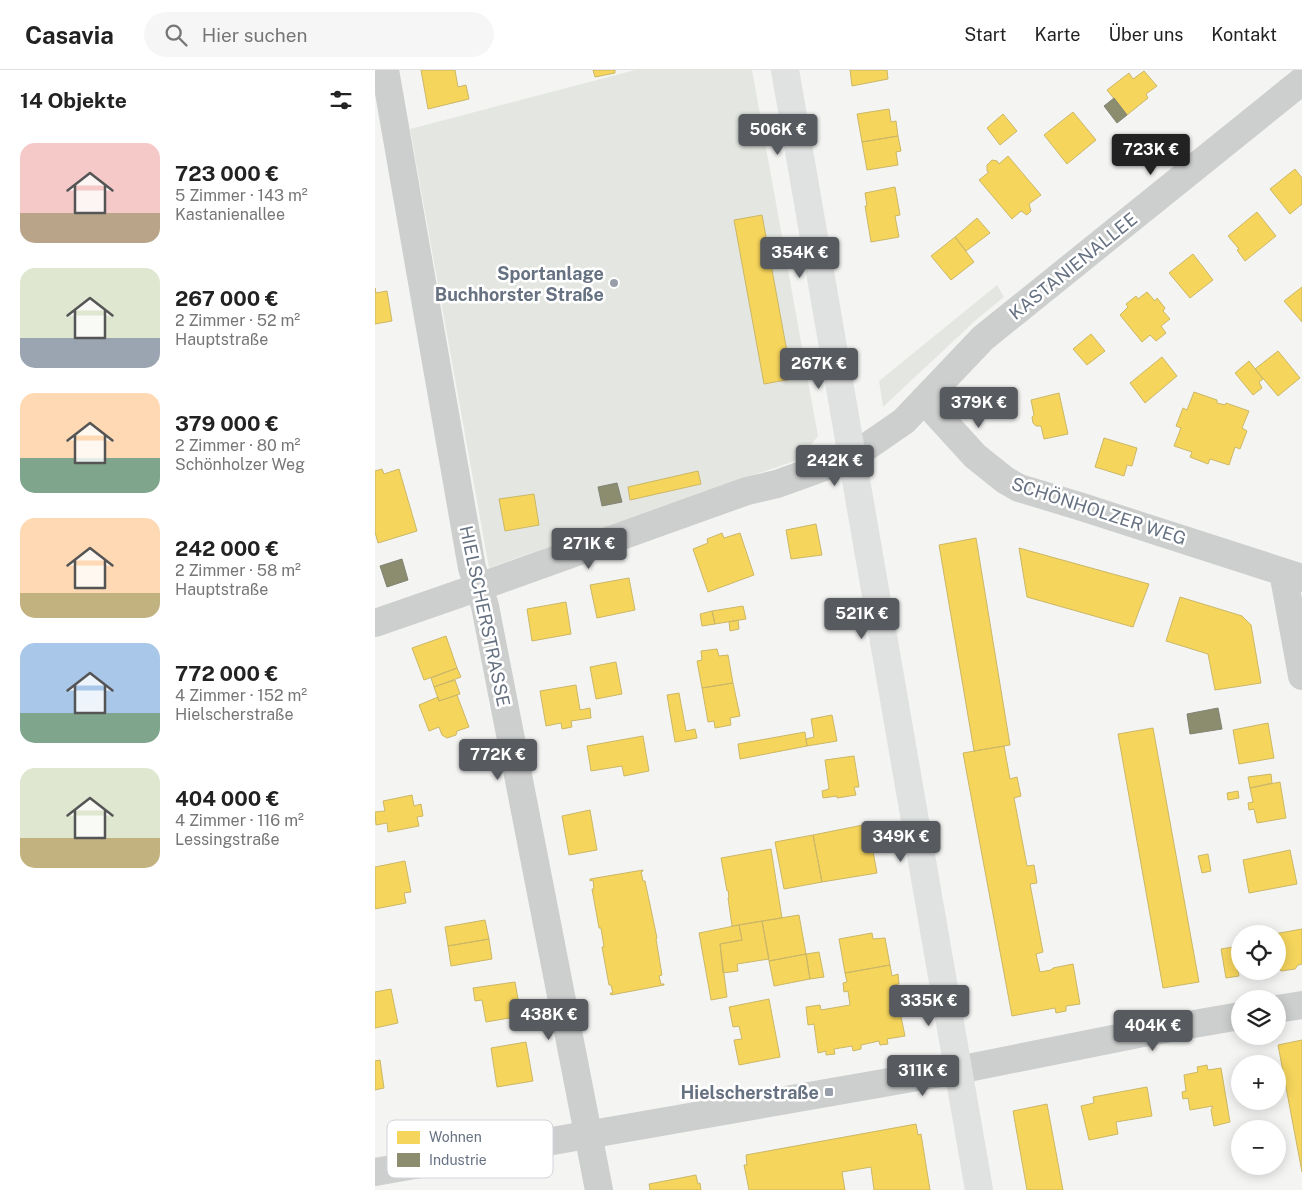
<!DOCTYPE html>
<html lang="de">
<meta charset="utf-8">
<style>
:root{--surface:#fff;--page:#f6f6f6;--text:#222;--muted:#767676;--line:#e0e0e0;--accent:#575a5f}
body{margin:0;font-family:"Public Sans",sans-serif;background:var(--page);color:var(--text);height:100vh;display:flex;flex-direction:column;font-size:19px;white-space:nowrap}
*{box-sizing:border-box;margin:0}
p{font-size:16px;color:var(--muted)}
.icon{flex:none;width:28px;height:28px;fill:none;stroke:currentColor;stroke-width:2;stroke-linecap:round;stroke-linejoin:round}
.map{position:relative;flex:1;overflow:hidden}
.side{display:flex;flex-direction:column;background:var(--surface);width:375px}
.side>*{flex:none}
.tools{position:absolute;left:856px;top:855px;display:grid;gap:10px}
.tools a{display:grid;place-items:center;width:55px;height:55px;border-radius:50%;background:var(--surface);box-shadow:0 2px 12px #0003;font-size:25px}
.price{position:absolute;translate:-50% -42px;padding:0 11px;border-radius:5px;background:var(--accent);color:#fff;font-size:16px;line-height:32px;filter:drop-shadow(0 1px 2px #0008)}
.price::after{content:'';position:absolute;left:50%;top:30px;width:15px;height:11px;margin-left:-8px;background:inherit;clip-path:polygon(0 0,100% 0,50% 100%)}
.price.selected{background:#222;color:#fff}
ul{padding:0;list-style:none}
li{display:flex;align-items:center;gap:15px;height:125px;padding:0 20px}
li span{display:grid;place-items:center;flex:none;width:140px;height:100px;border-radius:15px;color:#555}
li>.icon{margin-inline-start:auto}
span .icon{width:60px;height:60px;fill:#fffc;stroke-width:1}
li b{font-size:21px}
h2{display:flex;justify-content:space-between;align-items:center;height:60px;padding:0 20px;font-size:21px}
header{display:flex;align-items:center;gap:30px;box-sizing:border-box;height:70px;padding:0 25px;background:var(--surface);border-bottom:1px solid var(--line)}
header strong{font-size:24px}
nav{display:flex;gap:28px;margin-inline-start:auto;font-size:18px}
.search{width:350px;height:45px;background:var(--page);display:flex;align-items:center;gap:12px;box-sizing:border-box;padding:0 18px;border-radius:28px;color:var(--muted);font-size:19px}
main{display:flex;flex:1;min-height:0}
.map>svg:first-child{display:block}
.green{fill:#e4e7e1}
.homes{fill:#f6d55c;stroke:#cbb767}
.industry{fill:#8c8c6e;stroke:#818474}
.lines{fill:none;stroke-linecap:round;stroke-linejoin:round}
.minor{stroke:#cdcece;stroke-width:28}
.tertiary{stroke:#cdcece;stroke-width:28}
.secondary{stroke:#e0e1e1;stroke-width:28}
.poi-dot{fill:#989faa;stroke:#fff;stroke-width:2}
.labels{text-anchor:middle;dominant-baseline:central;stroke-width:5;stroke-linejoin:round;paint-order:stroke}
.street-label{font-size:18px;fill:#667182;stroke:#fff}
.poi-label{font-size:18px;font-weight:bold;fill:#667182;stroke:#fff;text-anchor:end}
.key{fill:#fff;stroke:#d1d4da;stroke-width:1}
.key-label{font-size:14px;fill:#667182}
</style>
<header>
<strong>Casavia</strong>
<div class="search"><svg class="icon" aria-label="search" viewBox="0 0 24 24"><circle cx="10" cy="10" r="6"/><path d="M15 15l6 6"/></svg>Hier suchen</div>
<nav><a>Start</a><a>Karte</a><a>Über uns</a><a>Kontakt</a></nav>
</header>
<main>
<section class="side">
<h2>14 Objekte<svg class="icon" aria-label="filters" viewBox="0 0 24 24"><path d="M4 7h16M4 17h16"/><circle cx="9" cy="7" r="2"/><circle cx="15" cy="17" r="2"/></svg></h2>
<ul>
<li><span style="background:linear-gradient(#f6c9c9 70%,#b9a48a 0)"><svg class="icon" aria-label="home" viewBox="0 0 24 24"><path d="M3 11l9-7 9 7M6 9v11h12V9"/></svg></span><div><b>723 000 €</b><p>5 Zimmer · 143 m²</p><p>Kastanienallee</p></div></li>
<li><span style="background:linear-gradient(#dfe7d0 70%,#9aa5b1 0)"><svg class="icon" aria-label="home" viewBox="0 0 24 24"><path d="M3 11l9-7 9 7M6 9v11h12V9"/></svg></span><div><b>267 000 €</b><p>2 Zimmer · 52 m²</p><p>Hauptstraße</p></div></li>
<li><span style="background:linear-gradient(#ffd9b3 65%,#7fa58c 0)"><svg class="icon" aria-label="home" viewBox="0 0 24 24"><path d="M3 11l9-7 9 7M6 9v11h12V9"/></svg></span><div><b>379 000 €</b><p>2 Zimmer · 80 m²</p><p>Schönholzer Weg</p></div></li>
<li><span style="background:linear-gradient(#ffd9b3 75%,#c2b280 0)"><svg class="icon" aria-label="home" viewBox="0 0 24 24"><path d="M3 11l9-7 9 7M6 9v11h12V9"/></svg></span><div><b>242 000 €</b><p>2 Zimmer · 58 m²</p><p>Hauptstraße</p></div></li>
<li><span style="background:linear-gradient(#a9c7e8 70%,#7fa58c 0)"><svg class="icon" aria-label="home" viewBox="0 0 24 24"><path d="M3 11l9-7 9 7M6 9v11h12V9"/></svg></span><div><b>772 000 €</b><p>4 Zimmer · 152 m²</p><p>Hielscherstraße</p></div></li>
<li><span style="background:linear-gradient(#dfe7d0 70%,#c2b280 0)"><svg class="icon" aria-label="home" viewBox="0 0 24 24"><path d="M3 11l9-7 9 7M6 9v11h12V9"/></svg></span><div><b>404 000 €</b><p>4 Zimmer · 116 m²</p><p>Lessingstraße</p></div></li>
</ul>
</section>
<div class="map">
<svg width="927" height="1120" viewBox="0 0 927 1120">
<rect width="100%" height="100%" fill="#f4f5f3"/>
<!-- green -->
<path class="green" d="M260,0H377L443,366L425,389L114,498L35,59Z
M622,215L629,227L602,249L508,337L504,311Z"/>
<!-- homes -->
<path class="homes" d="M46,0H80L83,17L91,15L94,29L53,39Z
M218,0H240V3L220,7Z
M475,0H512L513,9L477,16Z
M769,1L782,16L771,24L773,28L752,45L732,20L754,3L758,9Z
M514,39L516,52L521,51L523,66L487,72L482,44Z
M698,42L721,70L692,94L669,65Z
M628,44L642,61L625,75L612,58Z
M523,66L526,81L521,82L523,95L492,100L487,72Z
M633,86L666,125L654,134L656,141L652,145L646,141L637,149L604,110L614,102L612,101V95L617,90L622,91L624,94Z
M920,99L927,108V134L915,144L895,119Z
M520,117L525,145L520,146L524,167L496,172L490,136H492L490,123Z
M882,142L901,166L870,191L862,180L864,179L853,166Z
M387,145L417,309L389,314L359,150Z
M602,148L615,163L591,181L580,167Z
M580,167L599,192L576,210L556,186Z
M818,184L838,210L815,228L794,203Z
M927,217V252L909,231Z
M0,218L1,223L12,221L17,251L0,254Z
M772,222L780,231L782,228L790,238L788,241L795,249L786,256L791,263L781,271L775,265L767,272L745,245L753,237L751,234L761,226L763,229Z
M716,264L730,281L712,295L698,279Z
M903,281L925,308L903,326L880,299Z
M787,287L802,306L770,333L755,313Z
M874,291L888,309L884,312L887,318L878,325L860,303Z
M819,322L842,330V333L850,335L851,333L874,341L867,358L872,361L865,379L860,377L854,395L835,389L833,394L815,387L817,382L799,376L806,358L801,356L808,338L812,340Z
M684,323L693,364L669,369L666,356H661L658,353L657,347L659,345L656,330Z
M729,368L762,378L757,396L752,395L749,406L720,397Z
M7,399L9,404L24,399L42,461L3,473L0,462V401Z
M323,401L326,414L255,430L253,417Z
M159,424L164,455L130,461L124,429Z
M441,454L447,485L416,489L411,460Z
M347,463L349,468L365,463L379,505L333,522L318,479L333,473L332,469Z
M601,468L635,675L599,681L564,475Z
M644,478L774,514L758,557L652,527Z
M254,508L260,540L222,548L215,515Z
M805,527L867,546L876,555L886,613L840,620L833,584L791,571Z
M191,532L196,564L157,571L152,539Z
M368,536L371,549L340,554L337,541Z
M337,541L340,554L327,556L325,544Z
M363,550L364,559L355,561L354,552Z
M71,566L82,598L49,610L37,578Z
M342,579L344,586L353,585L358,613L327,618L322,591L327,590L326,581Z
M241,592L247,624L221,629L215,597Z
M82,598L86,607L59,617L56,608Z
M80,610L85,624L64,631L59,617Z
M358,613L365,646L355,648L356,655L340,658L339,651L333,652L327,618Z
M201,615L205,640L215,638L216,648L196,651L197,657L187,659L186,653L171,656L165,621Z
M304,623L311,661L320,659L322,668L300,672L292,625Z
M82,625L94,657L82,661L81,665L72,668L67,665L64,657L54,661L44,635L63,627L64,631Z
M457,645L462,671L432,676L431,669L439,667L436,649Z
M893,653L899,688L864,694L858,660Z
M778,658L824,912L788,918L743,664Z
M430,662L432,676L365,689L363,674Z
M268,666L274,701L249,706L247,696L216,701L212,676Z
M629,676L635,709L642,707L646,726L639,728L652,796L659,795L662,813L655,814L668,882L661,884L665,902L676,900L678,898L698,894L705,934L691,936V941L681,943L680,938L637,946L588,683Z
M479,686L484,717H479L481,725L462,728V726L448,728L447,721L454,719L450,690Z
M896,704L897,713L875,718L873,707Z
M905,712L911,748L882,753L879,739L874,740L873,733L878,732L875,718Z
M863,721L864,728L853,730L852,723Z
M37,725L39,736L46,734L48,746L42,747L44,756L13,762L12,753L1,755L0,742L10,741L8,731Z
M215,740L222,780L194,785L187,746Z
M493,754L502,803L447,812L438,765Z
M438,765L447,812L409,819L400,772Z
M396,779L407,848L357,856L353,828H354L353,820L352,821L346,788Z
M915,780L922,814L874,823L868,790Z
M833,784L836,801L827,803L823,786Z
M30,791L36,822L29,823L31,833L0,839V797Z
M268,800V801L266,802L268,811H270L282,868L281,869L287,905L284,906L286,914H289V915L236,925L235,923H238L236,915H234L227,877H229L226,858H224L217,819H219L218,810L215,811V809Z
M424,845L431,884L394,891L387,851Z
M110,850L114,869L73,876L70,857Z
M387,851L394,889L362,894L363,901L348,903L345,874L367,870L364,855Z
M364,855L367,870L345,874L352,927L336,930L324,863Z
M927,859V894L923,895L920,899L906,901L902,896V864H899Z
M497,863L498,869L510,868L515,895L470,903L464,869Z
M114,869L117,889L76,896L73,876Z
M858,877L864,906L851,908L846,879Z
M444,882L449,907L435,909L431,884Z
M431,884L435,909L399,916L394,891Z
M515,895L517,906L523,904L524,914L519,915L523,933L528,932L529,941L525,942L530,966L512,969L513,974L505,975L504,971L486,975V979L478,981L477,976L459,979L460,984L451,985V981L443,983L439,954L433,955L431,937L445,935L446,940L475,935L473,921L469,922L468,913L472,912L470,903Z
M140,912L146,946L111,952L107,930L100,931L98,918Z
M16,919L23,953L0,958V922Z
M394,929L405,987L364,995L359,970L367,969L364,956L358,957L354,937Z
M927,970V1102L903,975Z
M151,972L158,1011L122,1017L116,978Z
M5,990L9,1018L0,1020V991Z
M832,995L833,1000L846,998L855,1052L839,1056L836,1040L838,1036L815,1040L813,1028L808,1029L807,1022L811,1021L809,1005L823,1002L822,997Z
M772,1017L777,1046L741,1052L743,1064L714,1070L706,1036L719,1033L718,1027Z
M672,1034L688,1120H652L638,1041Z
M541,1054L543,1065L546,1064L555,1120H499L496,1097L467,1102L470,1120H374L369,1095H372L371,1085Z
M321,1105L323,1114L325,1113L326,1120H275L274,1114Z"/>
<!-- industry -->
<path class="industry" d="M739,28L752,45L742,53L729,36Z
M242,413L247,432L227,436L223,417Z
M27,489L33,510L12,517L5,496Z
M843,638L847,659L815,664L812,644Z"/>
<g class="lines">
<!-- minor -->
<path class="minor" d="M10,0L97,498L110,536L224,1120
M549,330L600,386L630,410L644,418L707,437L927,508
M908,502L927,606
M0,553L104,517L372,421L402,414L477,387
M902,939L927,935
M583,1000L773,962L865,946"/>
<!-- tertiary -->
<path class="tertiary" d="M477,387L529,351L608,268L927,11
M0,1102L583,1000"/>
<!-- secondary -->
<path class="secondary" d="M410,0L604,1120"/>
</g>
<!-- markers -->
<g class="poi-dot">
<circle cx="239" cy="213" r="5"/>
<rect x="449" y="1017" width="10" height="10" rx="2.5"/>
</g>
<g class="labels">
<!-- street labels -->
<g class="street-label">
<text transform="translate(698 196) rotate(-39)">KASTANIENALLEE</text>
<text transform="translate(724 441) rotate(18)">SCHÖNHOLZER WEG</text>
<text transform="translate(110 546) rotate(78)">HIELSCHERSTRASSE</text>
</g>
<!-- poi labels -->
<g class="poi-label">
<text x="229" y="203">Sportanlage<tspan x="229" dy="21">Buchhorster Straße</tspan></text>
<text x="444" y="1022">Hielscherstraße</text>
</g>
</g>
<!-- legend -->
<rect x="12" y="1050" width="166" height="58" rx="8" class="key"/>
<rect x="22" y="1061" width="23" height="13" fill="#f6d55c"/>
<rect x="22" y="1083" width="23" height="14" fill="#8c8c6e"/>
<g class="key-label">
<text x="54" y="1072">Wohnen</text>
<text x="54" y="1095">Industrie</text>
</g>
</svg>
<div class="tools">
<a><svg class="icon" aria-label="locate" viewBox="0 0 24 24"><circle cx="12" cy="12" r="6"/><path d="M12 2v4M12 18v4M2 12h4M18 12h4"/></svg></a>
<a><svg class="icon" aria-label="layers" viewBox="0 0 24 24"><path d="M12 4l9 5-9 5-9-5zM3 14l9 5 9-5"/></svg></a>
<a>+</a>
<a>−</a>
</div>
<b class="price" style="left:403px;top:86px">506K €</b>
<b class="price selected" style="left:776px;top:106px">723K €</b>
<b class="price" style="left:425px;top:209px">354K €</b>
<b class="price" style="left:444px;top:320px">267K €</b>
<b class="price" style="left:604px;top:359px">379K €</b>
<b class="price" style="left:460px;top:417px">242K €</b>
<b class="price" style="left:214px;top:500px">271K €</b>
<b class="price" style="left:487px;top:570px">521K €</b>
<b class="price" style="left:123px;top:711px">772K €</b>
<b class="price" style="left:526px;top:793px">349K €</b>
<b class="price" style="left:554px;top:957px">335K €</b>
<b class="price" style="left:174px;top:971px">438K €</b>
<b class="price" style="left:778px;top:982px">404K €</b>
<b class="price" style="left:548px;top:1027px">311K €</b>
</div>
</main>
